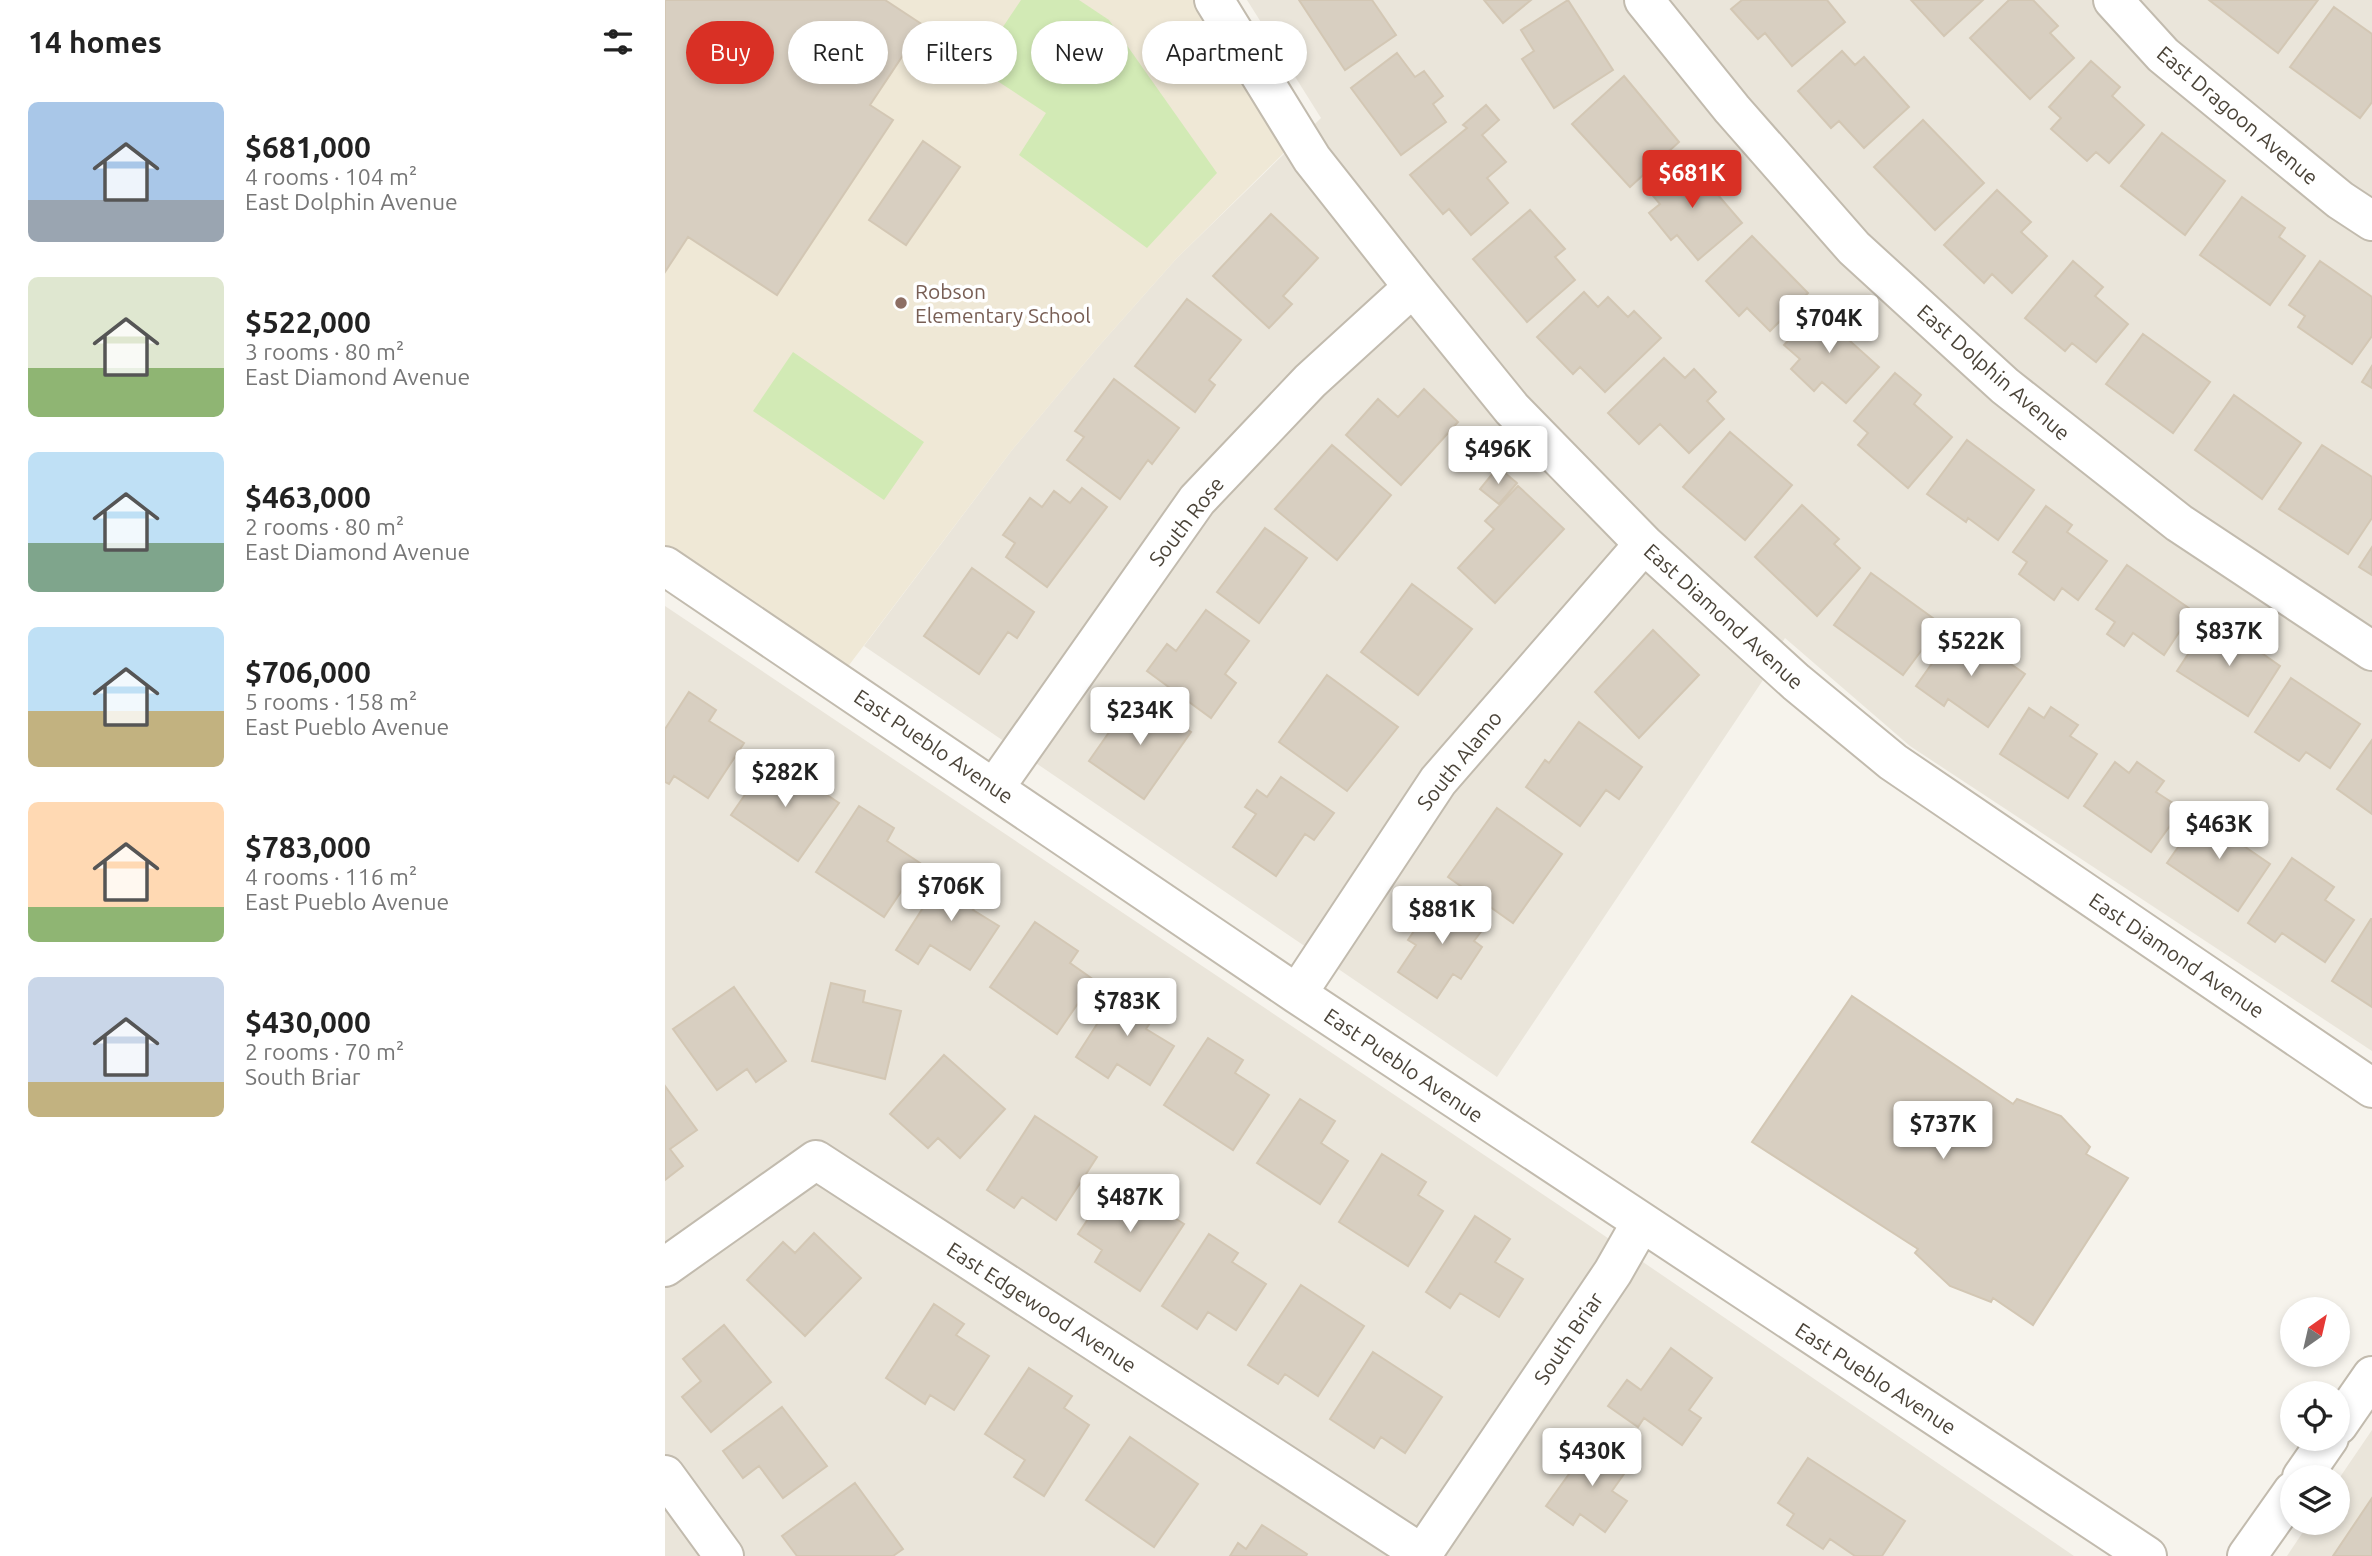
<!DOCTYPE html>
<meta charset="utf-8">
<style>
:root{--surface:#fff;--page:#f6f6f6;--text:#222;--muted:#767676;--accent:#d93025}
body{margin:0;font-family:Ubuntu,sans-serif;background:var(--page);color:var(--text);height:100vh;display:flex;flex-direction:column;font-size:26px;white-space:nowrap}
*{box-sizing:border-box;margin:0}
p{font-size:23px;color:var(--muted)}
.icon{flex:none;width:38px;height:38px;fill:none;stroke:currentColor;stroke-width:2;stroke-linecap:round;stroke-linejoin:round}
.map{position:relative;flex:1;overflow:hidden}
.details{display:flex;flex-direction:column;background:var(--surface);width:665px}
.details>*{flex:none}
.banner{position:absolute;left:21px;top:21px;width:665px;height:63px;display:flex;gap:14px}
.needle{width:46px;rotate:34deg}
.buttons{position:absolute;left:1615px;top:1297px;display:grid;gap:14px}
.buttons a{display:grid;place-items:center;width:70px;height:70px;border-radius:50%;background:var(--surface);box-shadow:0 4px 10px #0003;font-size:35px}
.price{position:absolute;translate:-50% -60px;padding:0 16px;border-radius:7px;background:#fff;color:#222;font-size:23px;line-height:46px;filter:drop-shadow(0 2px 4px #0008)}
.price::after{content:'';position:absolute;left:50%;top:42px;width:21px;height:16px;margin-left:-10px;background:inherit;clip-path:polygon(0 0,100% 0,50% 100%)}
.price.on{background:var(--accent);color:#fff}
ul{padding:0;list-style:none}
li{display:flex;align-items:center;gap:21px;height:175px;padding:0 28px}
li span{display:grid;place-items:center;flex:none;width:196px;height:140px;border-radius:10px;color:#555}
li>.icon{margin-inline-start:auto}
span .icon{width:84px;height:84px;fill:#fffc;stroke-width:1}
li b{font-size:30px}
h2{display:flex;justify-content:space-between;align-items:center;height:84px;padding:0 28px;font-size:30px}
.chip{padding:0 24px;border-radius:32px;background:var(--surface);box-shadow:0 4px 10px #0003;font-size:24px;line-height:63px}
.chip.on{background:var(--accent);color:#fff}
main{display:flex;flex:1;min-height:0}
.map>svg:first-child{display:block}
.residential{fill:#eae5da}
.education{fill:#efe8d6}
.green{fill:#d2eab5}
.building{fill:#d8cfc1;stroke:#d3c7b4;stroke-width:2}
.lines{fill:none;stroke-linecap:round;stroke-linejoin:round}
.minor-casing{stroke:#c2bbae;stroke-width:42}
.minor{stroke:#fff;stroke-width:38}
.education-dot{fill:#8d6e63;stroke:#fff;stroke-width:2.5}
.labels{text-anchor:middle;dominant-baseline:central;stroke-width:7;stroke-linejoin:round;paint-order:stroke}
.street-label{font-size:21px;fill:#4b4439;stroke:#fff}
.education-label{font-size:21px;fill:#785e54;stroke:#fff;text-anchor:start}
</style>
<main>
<section class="details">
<h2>14 homes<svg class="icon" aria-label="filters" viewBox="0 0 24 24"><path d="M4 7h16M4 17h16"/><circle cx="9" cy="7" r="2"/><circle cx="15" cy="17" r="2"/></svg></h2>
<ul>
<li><span style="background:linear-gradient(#a9c7e8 70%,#9aa5b1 0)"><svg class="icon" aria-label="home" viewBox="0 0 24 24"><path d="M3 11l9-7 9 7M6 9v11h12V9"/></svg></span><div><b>$681,000</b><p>4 rooms · 104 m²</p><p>East Dolphin Avenue</p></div></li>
<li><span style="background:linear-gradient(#dfe7d0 65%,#8fb573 0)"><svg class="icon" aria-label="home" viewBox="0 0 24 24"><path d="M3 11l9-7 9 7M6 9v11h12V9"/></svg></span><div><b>$522,000</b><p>3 rooms · 80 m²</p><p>East Diamond Avenue</p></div></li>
<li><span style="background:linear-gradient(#bfe0f5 65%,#7fa58c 0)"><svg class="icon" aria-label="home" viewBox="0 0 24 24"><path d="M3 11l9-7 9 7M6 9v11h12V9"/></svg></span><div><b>$463,000</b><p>2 rooms · 80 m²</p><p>East Diamond Avenue</p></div></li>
<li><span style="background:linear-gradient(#bfe0f5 60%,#c2b280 0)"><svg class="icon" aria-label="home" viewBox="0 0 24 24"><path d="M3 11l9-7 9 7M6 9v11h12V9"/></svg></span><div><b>$706,000</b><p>5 rooms · 158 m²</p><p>East Pueblo Avenue</p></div></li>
<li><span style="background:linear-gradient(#ffd9b3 75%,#8fb573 0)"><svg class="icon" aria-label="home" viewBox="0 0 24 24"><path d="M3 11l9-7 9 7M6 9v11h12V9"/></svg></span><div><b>$783,000</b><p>4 rooms · 116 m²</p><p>East Pueblo Avenue</p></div></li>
<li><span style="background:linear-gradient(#c9d6e8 75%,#c2b280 0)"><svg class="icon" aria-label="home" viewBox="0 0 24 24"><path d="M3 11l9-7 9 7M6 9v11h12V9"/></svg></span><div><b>$430,000</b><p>2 rooms · 70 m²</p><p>South Briar</p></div></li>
</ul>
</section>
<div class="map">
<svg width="1707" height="1556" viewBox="0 0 1707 1556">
<rect width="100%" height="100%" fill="#f6f3ec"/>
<!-- residential -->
<path class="residential" d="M582,0H1707V1051L1245,746L1120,638L1106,660L1098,680L832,1077L199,646L347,450L433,347L511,259L656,118Z
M0,606L931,1230L1409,1556H0Z
M1707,1430V1556H1622L1644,1523L1673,1522V1480Z"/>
<!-- education -->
<path class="education" d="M0,0H549L634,138L511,259L433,347L347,450L172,681L0,566Z"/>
<!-- green -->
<path class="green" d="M356,0H414L444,20L552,173L482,248L354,155L381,113L311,67Z
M128,352L259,442L219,500L88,411Z"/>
<!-- building -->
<path class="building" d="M0,0H220L258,25L205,105L228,120L112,295L23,237L0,272Z
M634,0H707L731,35L680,70Z
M819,0H866L838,23Z
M903,0L948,70L889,108L857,59L869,51L856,30Z
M1077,0H1162L1180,22L1127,66L1100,33L1093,39L1066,9Z
M1246,0H1318L1279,36Z
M1344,0H1368L1393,26L1385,33L1409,58L1365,99L1305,38Z
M1544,0H1653L1613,53Z
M1669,7L1707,34V102L1695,118L1625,67Z
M1177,51L1190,65L1199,57L1244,107L1199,148L1174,121L1166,128L1133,91Z
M732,53L750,77L759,71L778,96L768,104L781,122L736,155L686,88Z
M1426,61L1455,87L1447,96L1479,125L1444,163L1431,152L1422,161L1386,129L1396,118L1384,107Z
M959,76L1014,142L965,187L907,124Z
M821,105L834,120L817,135L841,162L822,178L843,203L806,235L784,209L778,214L745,175L802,128L798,125Z
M1258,120L1319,183L1270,230L1209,167Z
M1497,133L1560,181L1520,235L1456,186Z
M258,141L295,167L241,245L204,220Z
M1022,159L1077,223L1033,260L1012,235L1006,240L984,213L995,204L984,191Z
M1332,190L1366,222L1356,232L1382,256L1347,293L1327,274L1319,283L1279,245Z
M1577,197L1620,228L1614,237L1640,256L1605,305L1535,255Z
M865,210L900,249L890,257L910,280L862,322L808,259Z
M606,214L653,258L618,296L627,304L604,328L548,276Z
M1087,236L1143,293L1105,331L1082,308L1074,316L1041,281Z
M1408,261L1438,287L1430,296L1463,324L1431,362L1407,343L1400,351L1360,318Z
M1655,261L1707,297V336L1687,364L1633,327L1640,316L1624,305Z
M919,292L933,307L943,297L963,317L969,311L996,338L940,392L915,367L908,374L872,337Z
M522,299L576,340L544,380L550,385L530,412L470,366Z
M1158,302L1183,325L1176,333L1214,367L1181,403L1157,382L1149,391L1126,369L1135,359L1119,345Z
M1478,334L1545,382L1508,433L1441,384Z
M999,358L1020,378L1029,369L1051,392L1042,401L1059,419L1024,453L995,424L974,444L943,413Z
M1707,366V388L1697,382Z
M1230,373L1256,395L1249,404L1287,437L1243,488L1193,445L1203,433L1189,421Z
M449,379L514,428L487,464L483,460L455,499L402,460L419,437L410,431Z
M759,389L793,422L736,485L681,435L713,399L733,417Z
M1569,395L1636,443L1597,499L1530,450Z
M1065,432L1127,485L1080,540L1018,487Z
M1302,440L1369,490L1333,540L1303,518L1301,522L1262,494Z
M667,445L726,495L672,560L610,509Z
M1657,445L1707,477V518L1683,554L1614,509Z
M833,467L852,483L834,504L815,489Z
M853,486L899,529L830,603L793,568L829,529L820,521Z
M417,488L442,507L382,587L341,557L350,543L338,535L365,498L377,507L389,491L405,503Z
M1137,505L1174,539L1169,544L1195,568L1152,616L1090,557Z
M1381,506L1407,525L1402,532L1442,561L1413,600L1397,588L1389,600L1354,574L1362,562L1348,552Z
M600,528L642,558L594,623L552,592Z
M1707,547V575L1694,567Z
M1462,565L1528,611L1499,655L1468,633L1459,646L1442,634L1450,622L1431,609Z
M307,568L369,612L352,638L343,632L314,674L259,636Z
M1206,573L1276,624L1238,675L1169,625Z
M747,584L807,629L753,695L696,652Z
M541,610L584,641L560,674L571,683L546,718L482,671L502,644L511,651Z
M1547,618L1615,666L1583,716L1512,671Z
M1293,627L1360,674L1323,727L1283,699L1279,706L1251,686Z
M988,630L1034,675L974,738L930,692Z
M662,675L733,727L682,791L614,742Z
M1626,678L1695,724L1665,768L1641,752L1634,761L1590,732Z
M24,692L51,710L44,721L79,743L43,798L9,776L4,784L0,782V729Z
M471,694L526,732L479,799L424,761Z
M1386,707L1413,725L1405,736L1432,754L1403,798L1335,754L1364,708L1379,718Z
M914,722L977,767L954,799L941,790L915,826L861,787L880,760L884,763Z
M1707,740V814L1672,789Z
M106,757L174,803L133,861L66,815Z
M1450,762L1464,773L1472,762L1499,781L1491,792L1517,809L1486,852L1419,806Z
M616,777L669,813L649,840L640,834L611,876L568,847L591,814L580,807L592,790L602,797Z
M194,806L229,828L222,841L255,863L219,917L151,872Z
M832,808L897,854L848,923L783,877Z
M1539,810L1577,836L1573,842L1605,864L1573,911L1502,863Z
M1627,858L1669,887L1660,900L1689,920L1660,962L1617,933L1610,942L1583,923Z
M284,867L321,890L308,910L334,926L305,970L265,945L253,964L231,950Z
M774,894L821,925L809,941L817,947L796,979L788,974L772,998L733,972L751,945L743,940Z
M1706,919H1707V1007L1667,981Z
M370,922L413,951L405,963L429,980L392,1034L325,987Z
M459,982L496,1006L481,1029L509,1046L485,1085L452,1064L443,1078L411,1057Z
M166,983L200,991L198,1002L236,1011L220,1079L147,1061Z
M69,987L121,1061L91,1082L82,1069L52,1090L8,1029Z
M1187,996L1348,1104L1352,1099L1396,1116L1425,1147L1421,1154L1463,1178L1368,1325L1328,1298L1326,1302L1285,1286L1250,1253L1253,1249L1087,1142Z
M543,1038L578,1060L570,1073L604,1095L568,1150L499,1105Z
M279,1055L340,1109L295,1158L273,1138L263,1148L225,1114Z
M0,1086L32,1130L5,1149L18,1166L0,1180Z
M635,1099L670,1121L656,1143L683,1161L655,1204L592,1163Z
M370,1116L432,1157L391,1220L357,1197L349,1208L322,1190Z
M717,1154L761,1182L753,1195L778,1211L743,1266L674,1222Z
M450,1179L519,1224L475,1291L430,1262L437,1250L413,1234Z
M810,1216L845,1239L830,1262L858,1279L834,1317L795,1293L785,1308L761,1292Z
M149,1233L196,1278L140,1336L82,1280L118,1242L130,1253Z
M544,1234L573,1253L567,1262L601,1284L571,1330L543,1312L532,1329L497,1306Z
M636,1285L699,1326L653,1396L620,1374L613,1384L583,1365Z
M269,1304L299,1324L291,1335L324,1356L289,1410L265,1395L260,1404L221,1378Z
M59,1325L106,1382L46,1432L17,1397L36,1381L18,1359Z
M1006,1348L1047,1378L1024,1410L1036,1418L1017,1445L979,1418L973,1427L943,1406L962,1380L976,1390Z
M708,1352L777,1397L740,1453L716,1437L709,1448L665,1419Z
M364,1368L407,1396L399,1408L424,1425L379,1496L349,1477L360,1460L320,1434Z
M117,1407L162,1466L118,1498L94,1466L78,1478L58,1451Z
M465,1437L533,1484L489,1547L421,1500Z
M930,1438L966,1464L947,1491L962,1501L940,1532L915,1514L908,1525L881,1506Z
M1143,1458L1240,1521L1217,1556H1190L1165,1539L1158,1549L1122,1525L1129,1514L1113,1503Z
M190,1483L238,1549L228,1556H132L117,1536Z
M1707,1498V1556H1668Z
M597,1525L642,1554L641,1556H565L573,1543L581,1549Z"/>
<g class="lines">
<!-- minor casing -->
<g class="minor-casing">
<path id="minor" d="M549,0L647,159L748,287L847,409L979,544L1131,682L1228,762L1707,1088
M979,0L1067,109L1189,248L1340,386L1514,523L1707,651
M1448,0L1498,55L1675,200L1707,221
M0,566L632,994L1482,1556
M330,787L532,500L645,381L748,287
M632,994L773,781L979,544
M0,1267L151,1160L757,1554
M1673,1425L1707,1376
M0,1475L59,1556
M1637,1477L1664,1438
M756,1556L948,1272L976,1223
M1582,1556L1628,1491"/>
</g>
<!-- minor -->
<use href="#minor" class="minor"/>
</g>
<!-- markers -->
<circle class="education-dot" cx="236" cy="303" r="7"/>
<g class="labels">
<!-- street labels -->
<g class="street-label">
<text transform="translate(1573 115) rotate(40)">East Dragoon Avenue</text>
<text transform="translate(1329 372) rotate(41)">East Dolphin Avenue</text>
<text transform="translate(521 521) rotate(-52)">South Rose</text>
<text transform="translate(1059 616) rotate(42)">East Diamond Avenue</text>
<text transform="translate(269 746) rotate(34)">East Pueblo Avenue</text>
<text transform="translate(794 760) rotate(-51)">South Alamo</text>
<text transform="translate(1512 955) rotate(34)">East Diamond Avenue</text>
<text transform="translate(739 1065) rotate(34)">East Pueblo Avenue</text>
<text transform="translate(377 1307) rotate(33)">East Edgewood Avenue</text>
<text transform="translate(903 1338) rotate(-56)">South Briar</text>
<text transform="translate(1211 1378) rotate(33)">East Pueblo Avenue</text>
</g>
<!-- education labels -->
<g class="education-label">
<text x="250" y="291">Robson<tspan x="250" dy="24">Elementary School</tspan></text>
</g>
</g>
</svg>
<div class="buttons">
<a><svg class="needle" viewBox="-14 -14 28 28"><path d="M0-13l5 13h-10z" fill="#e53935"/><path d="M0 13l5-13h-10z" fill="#767676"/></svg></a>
<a><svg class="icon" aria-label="locate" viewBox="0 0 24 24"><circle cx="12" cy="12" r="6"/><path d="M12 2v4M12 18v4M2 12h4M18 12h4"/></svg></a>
<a><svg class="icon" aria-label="layers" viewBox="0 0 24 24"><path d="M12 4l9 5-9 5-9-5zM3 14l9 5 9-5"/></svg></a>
</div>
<b class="price on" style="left:1027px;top:210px">$681K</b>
<b class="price" style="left:1164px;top:355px">$704K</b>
<b class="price" style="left:833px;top:486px">$496K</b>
<b class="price" style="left:1564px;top:668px">$837K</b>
<b class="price" style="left:1306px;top:678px">$522K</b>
<b class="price" style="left:475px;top:747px">$234K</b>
<b class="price" style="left:120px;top:809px">$282K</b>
<b class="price" style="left:1554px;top:861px">$463K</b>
<b class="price" style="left:286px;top:923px">$706K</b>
<b class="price" style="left:777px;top:946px">$881K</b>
<b class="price" style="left:462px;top:1038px">$783K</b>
<b class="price" style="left:1278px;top:1161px">$737K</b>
<b class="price" style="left:465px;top:1234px">$487K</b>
<b class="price" style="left:927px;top:1488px">$430K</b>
<div class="banner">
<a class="chip on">Buy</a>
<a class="chip">Rent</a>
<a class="chip">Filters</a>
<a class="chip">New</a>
<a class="chip">Apartment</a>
</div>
</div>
</main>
